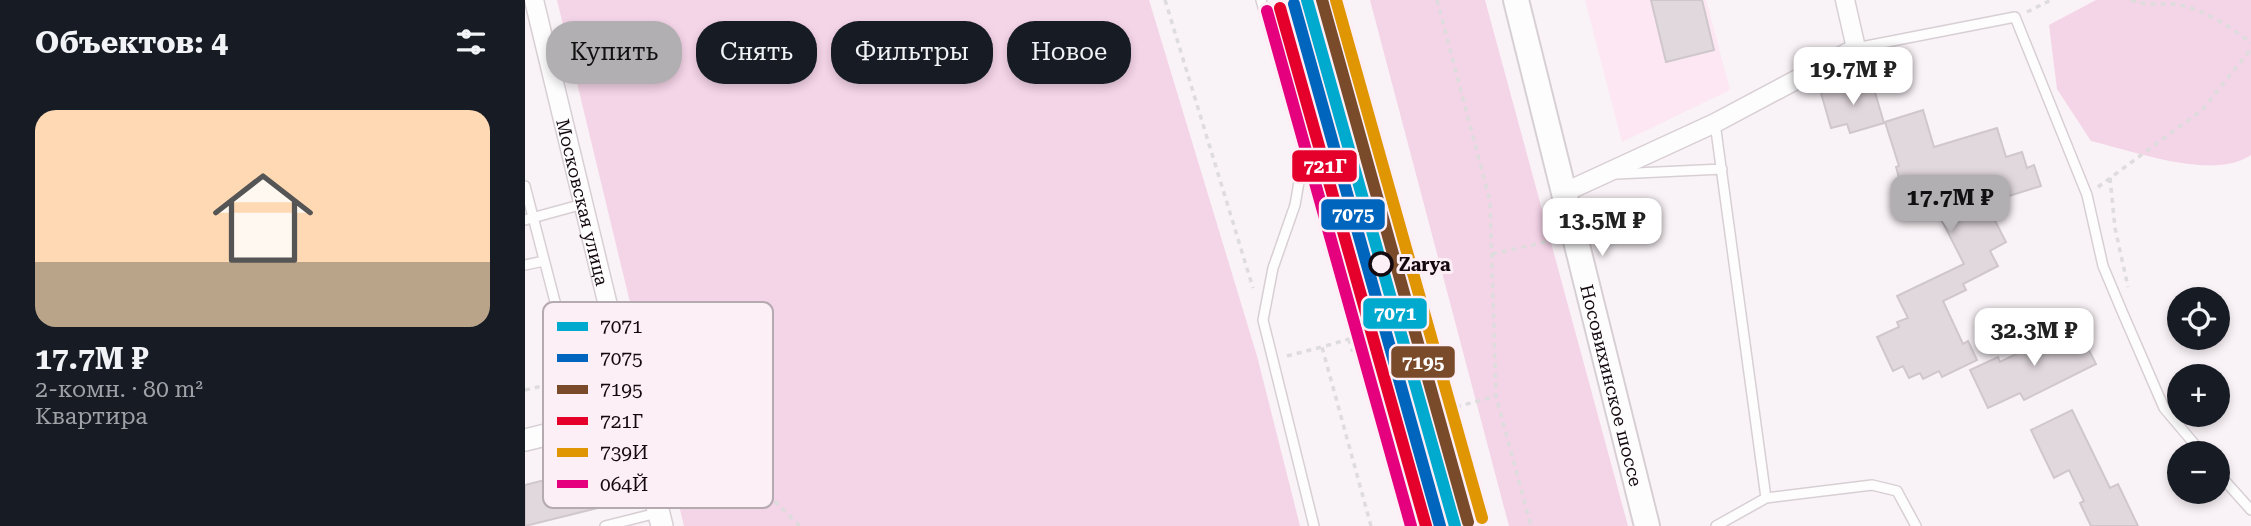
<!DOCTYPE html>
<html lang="ru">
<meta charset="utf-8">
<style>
:root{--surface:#171b24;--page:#242831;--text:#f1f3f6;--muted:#9ea1a6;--line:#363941;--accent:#b2afb2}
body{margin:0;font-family:"Roboto Serif",serif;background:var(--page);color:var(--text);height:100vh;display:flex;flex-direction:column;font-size:26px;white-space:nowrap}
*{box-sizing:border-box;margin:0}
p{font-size:23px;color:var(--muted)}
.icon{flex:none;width:38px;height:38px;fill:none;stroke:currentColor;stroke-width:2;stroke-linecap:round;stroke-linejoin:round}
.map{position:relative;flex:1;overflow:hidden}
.side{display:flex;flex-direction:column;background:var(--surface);width:525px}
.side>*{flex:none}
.top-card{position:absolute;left:21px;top:21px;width:665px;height:63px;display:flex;gap:14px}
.controls{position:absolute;left:1642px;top:287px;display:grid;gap:14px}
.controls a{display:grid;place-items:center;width:63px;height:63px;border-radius:50%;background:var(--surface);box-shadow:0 4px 10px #0003;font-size:35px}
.price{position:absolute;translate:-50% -60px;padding:0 16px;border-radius:14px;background:#fff;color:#222;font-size:23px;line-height:46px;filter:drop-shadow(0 2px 4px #0008)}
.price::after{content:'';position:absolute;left:50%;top:42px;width:21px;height:16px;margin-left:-10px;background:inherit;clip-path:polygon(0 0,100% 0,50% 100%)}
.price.current{background:var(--accent);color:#111}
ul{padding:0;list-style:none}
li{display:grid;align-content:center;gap:14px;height:371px;padding:0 35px}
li+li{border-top:2px solid var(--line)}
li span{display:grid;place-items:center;height:217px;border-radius:21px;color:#555}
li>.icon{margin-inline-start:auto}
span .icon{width:126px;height:126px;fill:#fffc;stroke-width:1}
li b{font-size:30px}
h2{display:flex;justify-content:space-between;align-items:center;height:84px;padding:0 35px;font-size:30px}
.pill{padding:0 24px;border-radius:28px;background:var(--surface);box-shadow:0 4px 10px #0003;font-size:24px;line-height:63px}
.pill.current{background:var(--accent);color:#111}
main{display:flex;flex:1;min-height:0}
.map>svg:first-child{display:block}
.built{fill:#fce7f3}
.green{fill:#f4d4e7}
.building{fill:#e1d8dd;stroke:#cfc7cc;stroke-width:2}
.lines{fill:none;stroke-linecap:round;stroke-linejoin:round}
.service-casing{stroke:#d8cfd4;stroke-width:12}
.minor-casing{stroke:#d8cfd4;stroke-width:21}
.tertiary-casing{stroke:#d8cfd4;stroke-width:24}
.secondary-casing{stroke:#d8cfd4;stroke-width:28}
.path{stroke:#dedcdd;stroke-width:3.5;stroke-dasharray:5 5;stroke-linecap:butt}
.service{stroke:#fefdfe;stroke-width:9}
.minor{stroke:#fefdfe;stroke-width:18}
.tertiary{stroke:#fefdfe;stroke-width:21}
.secondary{stroke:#fefdfe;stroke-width:24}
.rail-1-casing{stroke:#fceff6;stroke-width:18}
.rail-2-casing{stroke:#fceff6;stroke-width:18}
.rail-3-casing{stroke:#fceff6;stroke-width:18}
.rail-4-casing{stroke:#fceff6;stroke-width:18}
.rail-5-casing{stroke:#fceff6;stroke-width:18}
.rail-6-casing{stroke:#fceff6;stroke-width:18}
.rail-1{stroke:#00a9ce;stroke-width:12}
.rail-2{stroke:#0065bd;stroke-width:12}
.rail-3{stroke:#7a4b2a;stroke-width:12}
.rail-4{stroke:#e4002b;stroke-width:12}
.rail-5{stroke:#e09602;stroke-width:12}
.rail-6{stroke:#e5007d;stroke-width:12}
.stop-dot{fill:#fceff6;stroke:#13090f;stroke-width:3.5}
.labels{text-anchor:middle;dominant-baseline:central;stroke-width:6;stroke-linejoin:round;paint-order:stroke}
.street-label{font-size:18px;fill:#13090f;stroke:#fceff6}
.stop-label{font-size:18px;font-weight:bold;fill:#13090f;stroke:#fceff6;text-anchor:start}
.key{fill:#fceff6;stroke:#b6aab1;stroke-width:2}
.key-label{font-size:19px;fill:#13090f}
.line-badge{stroke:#fceff6;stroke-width:2.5}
.badge-label{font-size:19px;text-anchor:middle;font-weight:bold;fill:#fff}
</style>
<main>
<section class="side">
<h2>Объектов: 4<svg class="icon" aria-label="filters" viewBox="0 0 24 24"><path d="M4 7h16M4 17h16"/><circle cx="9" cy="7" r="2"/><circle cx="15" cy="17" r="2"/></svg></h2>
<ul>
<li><span style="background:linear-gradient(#ffd9b3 70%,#b9a48a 0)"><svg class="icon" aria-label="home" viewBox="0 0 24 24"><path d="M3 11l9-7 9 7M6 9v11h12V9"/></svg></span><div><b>17.7M ₽</b><p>2-комн. · 80 m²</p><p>Квартира</p></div></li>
</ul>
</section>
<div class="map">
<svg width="1726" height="526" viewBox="0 0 1726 526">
<rect width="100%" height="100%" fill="#f9f2f6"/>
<!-- built -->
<path class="built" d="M1060,0H1181L1205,90L1097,142Z"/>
<!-- green -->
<path class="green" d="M32,0H624L732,356L775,526H159Z
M845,0H960L1103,526H984Z
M1571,0H1726V155C1689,181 1608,151 1566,141L1532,89L1524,25Z"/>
<!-- building -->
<path class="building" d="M1126,0H1177L1189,50L1141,62Z
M1346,79L1359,123L1325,133L1322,124L1306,128L1296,93Z
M1398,110L1409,147L1472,128L1481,157L1497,152L1502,168L1509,165L1516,186L1461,203L1481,242L1465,251L1473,266L1438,284L1441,290L1418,301L1438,344L1443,341L1452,360L1417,377L1414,371L1398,379L1395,373L1384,378L1378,366L1368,371L1352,337L1374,327L1372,322L1383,318L1372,296L1439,264L1415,217L1423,213L1413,181L1378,192L1371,167L1374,166L1360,122Z
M1551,325L1571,364L1499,400L1495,393L1463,408L1445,370L1473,357L1475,362Z
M1547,410L1585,488L1593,484L1613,526H1566L1555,503L1559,501L1544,470L1529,478L1506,430Z
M75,466L85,505L0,526V485Z"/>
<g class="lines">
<!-- service casing -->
<g class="service-casing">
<path id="service" d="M736,0L779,153L770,205L748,268L738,320L789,526
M1331,48L1490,17L1562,195L1578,266L1596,309L1639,408L1677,453
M1190,123L1241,498L1191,526
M1091,174L1197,169
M0,186L62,425
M0,220L58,204
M0,265L19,261
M35,323L83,308
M1692,472L1726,510
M1241,498L1347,485L1372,491L1391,526
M80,526L132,513"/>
</g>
<!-- minor casing -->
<g class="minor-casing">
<g id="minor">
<path id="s1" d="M9,0L109,413"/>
<path d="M1038,193L1190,123L1331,48L1320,0"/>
</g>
</g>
<!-- tertiary casing -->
<g class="tertiary-casing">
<path id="tertiary" d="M0,440L109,413L137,526"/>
</g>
<!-- secondary casing -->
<g class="secondary-casing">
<g id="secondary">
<path id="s2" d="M991,0L1122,526"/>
</g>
</g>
<!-- path -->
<path class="path" d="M640,0L728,288
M912,0L965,201L971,396L1006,526
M1606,0C1627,8 1642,1 1659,6C1682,12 1708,28 1726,43
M1502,12L1526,0
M1585,178L1590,228L1603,287
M1573,187L1677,110L1726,49
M967,254L1029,240
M824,339L827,350L840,346L853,393L860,391L847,346L853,344L866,389L875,387
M762,356L797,347
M0,390L35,382
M931,407L971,396
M136,439L241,493L275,526
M88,440L105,507
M846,526L797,347L858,329"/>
<!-- service -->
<use href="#service" class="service"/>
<!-- minor -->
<use href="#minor" class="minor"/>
<!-- tertiary -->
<use href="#tertiary" class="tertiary"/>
<!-- secondary -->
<use href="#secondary" class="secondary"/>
<!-- rail-1 casing -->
<g class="rail-1-casing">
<path id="rail-1" d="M782,0L930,526"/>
</g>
<!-- rail-2 casing -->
<g class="rail-2-casing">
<path id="rail-2" d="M769,4L915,526"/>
</g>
<!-- rail-3 casing -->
<g class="rail-3-casing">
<path id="rail-3" d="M797,0L943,522"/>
</g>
<!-- rail-4 casing -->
<g class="rail-4-casing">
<path id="rail-4" d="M755,8L901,526"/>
</g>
<!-- rail-5 casing -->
<g class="rail-5-casing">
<path id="rail-5" d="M811,0L957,518"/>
</g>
<!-- rail-6 casing -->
<g class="rail-6-casing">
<path id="rail-6" d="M742,11L886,526"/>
</g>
<!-- rail-1 -->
<use href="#rail-1" class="rail-1"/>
<!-- rail-2 -->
<use href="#rail-2" class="rail-2"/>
<!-- rail-3 -->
<use href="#rail-3" class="rail-3"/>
<!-- rail-4 -->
<use href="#rail-4" class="rail-4"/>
<!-- rail-5 -->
<use href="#rail-5" class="rail-5"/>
<!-- rail-6 -->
<use href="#rail-6" class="rail-6"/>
</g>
<!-- markers -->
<circle class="stop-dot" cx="856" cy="264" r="11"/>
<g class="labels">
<!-- street labels -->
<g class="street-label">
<text stroke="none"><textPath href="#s1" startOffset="208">Московская улица</textPath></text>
<text stroke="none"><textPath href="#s2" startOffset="397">Носовихинское шоссе</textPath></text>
</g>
<!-- stop labels -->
<g class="stop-label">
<text x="874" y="264">Zarya</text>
</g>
</g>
<!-- legend -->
<rect x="18" y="302" width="230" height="206" rx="10" class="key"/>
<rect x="32" y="322" width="31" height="9" fill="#00a9ce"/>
<rect x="32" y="354" width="31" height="8" fill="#0065bd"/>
<rect x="32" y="385" width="31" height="9" fill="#7a4b2a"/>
<rect x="32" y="417" width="31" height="8" fill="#e4002b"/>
<rect x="32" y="448" width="31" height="9" fill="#e09602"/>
<rect x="32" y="480" width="31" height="8" fill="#e5007d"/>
<g class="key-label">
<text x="75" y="333">7071</text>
<text x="75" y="365">7075</text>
<text x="75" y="396">7195</text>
<text x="75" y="428">721Г</text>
<text x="75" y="459">739И</text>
<text x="75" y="491">064Й</text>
</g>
<g class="line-badge">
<rect x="766" y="149" width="67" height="34" rx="7" fill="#e4002b"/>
<rect x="795" y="198" width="66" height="33" rx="7" fill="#0065bd"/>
<rect x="837" y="297" width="66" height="33" rx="7" fill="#00a9ce"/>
<rect x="865" y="345" width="66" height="34" rx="7" fill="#7a4b2a"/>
</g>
<g class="badge-label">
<text x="800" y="173">721Г</text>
<text x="828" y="221">7075</text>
<text x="870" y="320">7071</text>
<text x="898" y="369">7195</text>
</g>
</svg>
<div class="controls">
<a><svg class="icon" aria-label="locate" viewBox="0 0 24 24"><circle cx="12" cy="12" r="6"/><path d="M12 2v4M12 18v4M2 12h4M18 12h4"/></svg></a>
<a>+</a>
<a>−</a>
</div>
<b class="price" style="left:1328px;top:107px">19.7M ₽</b>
<b class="price current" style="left:1425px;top:235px">17.7M ₽</b>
<b class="price" style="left:1077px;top:258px">13.5M ₽</b>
<b class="price" style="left:1509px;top:368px">32.3M ₽</b>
<div class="top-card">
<a class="pill current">Купить</a>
<a class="pill">Снять</a>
<a class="pill">Фильтры</a>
<a class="pill">Новое</a>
</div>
</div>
</main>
